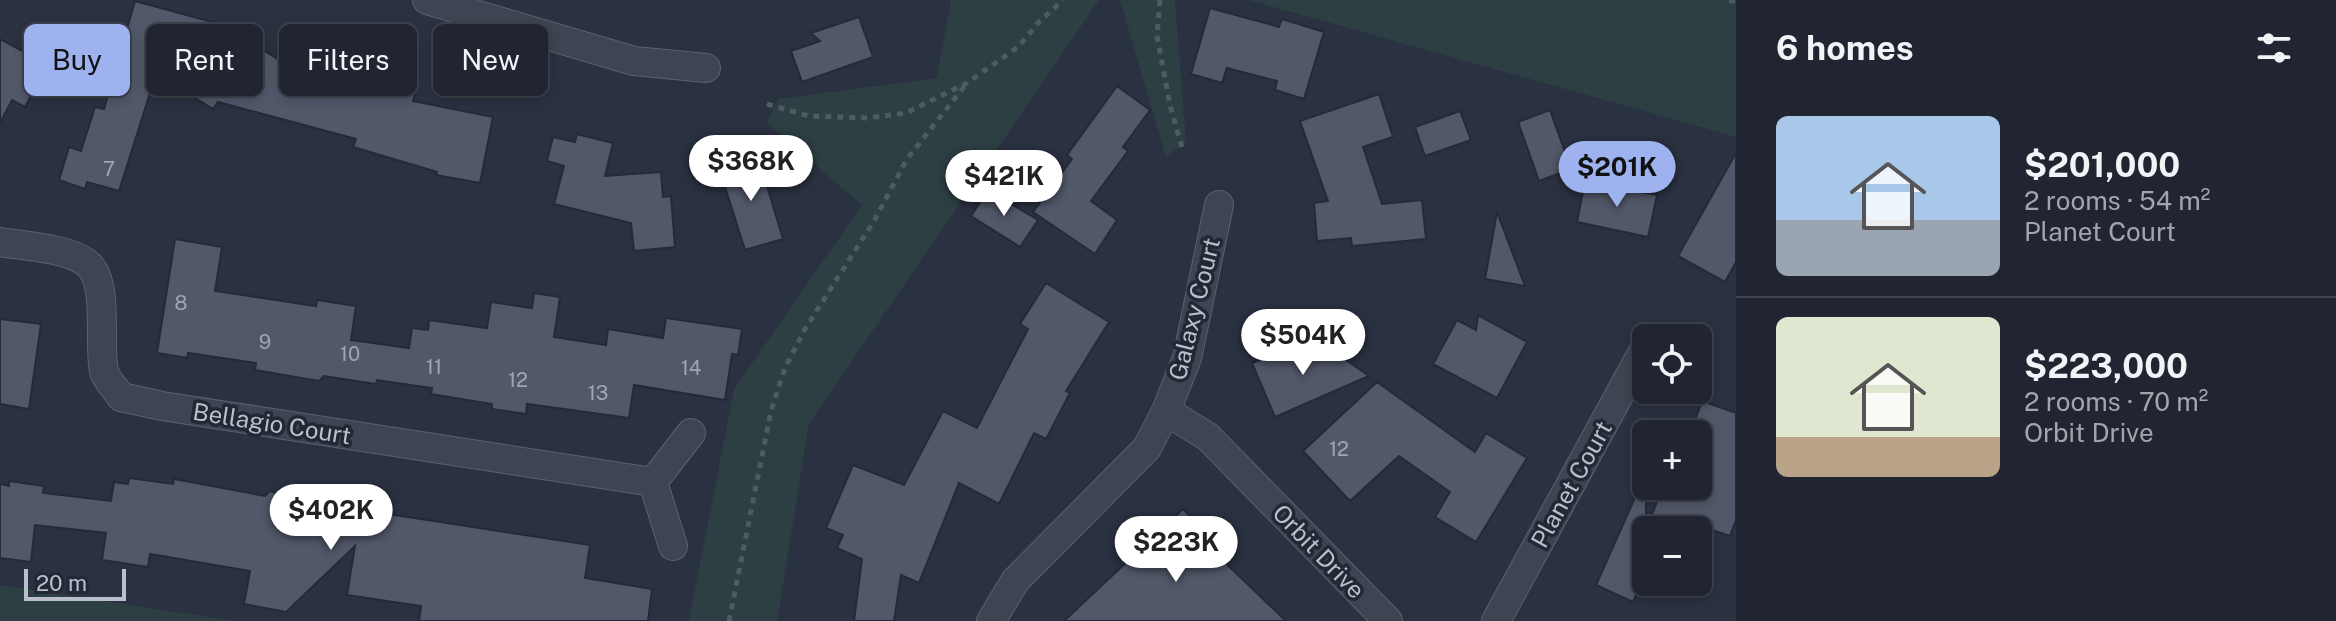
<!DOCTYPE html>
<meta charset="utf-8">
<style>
:root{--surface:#202531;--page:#2d313d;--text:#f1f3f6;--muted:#a2a5ab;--line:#3d424d;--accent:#9db2ee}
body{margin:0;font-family:"Public Sans",sans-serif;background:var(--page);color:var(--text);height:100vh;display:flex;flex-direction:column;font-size:30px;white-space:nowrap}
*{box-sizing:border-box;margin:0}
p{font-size:26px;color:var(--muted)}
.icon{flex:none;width:44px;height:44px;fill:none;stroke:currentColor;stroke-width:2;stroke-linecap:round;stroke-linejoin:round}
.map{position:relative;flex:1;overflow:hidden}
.side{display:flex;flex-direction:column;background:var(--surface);width:600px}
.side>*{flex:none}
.guide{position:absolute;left:24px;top:24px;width:760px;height:72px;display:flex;gap:16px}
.fabs{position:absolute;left:1632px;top:324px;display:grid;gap:16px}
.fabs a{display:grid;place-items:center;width:80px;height:80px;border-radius:12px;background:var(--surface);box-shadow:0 4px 12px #0003,0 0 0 2px var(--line);font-size:40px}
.scale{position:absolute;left:24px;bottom:20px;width:102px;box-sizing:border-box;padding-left:8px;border:4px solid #bbbfcb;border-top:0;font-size:22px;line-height:28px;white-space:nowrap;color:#bbbfcb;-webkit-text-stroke:6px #232836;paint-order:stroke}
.price{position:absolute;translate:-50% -68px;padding:0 18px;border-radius:28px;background:#fff;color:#222;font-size:26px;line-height:52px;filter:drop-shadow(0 2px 4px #0008)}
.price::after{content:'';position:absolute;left:50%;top:48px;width:24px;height:18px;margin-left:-12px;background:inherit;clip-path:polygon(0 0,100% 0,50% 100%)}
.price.selected{background:var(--accent);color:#111}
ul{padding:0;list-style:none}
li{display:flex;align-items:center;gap:24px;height:200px;padding:0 40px}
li+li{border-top:2px solid var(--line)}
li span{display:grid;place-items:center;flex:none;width:224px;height:160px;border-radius:12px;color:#555}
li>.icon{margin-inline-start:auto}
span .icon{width:96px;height:96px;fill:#fffc;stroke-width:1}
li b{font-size:34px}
h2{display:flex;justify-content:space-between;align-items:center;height:96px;padding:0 40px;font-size:34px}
.chip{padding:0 28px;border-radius:12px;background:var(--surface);box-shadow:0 4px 12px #0003,0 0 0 2px var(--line);font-size:28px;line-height:72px}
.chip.selected{background:var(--accent);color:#111}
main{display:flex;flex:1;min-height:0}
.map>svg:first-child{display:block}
.green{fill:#2d3f43}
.building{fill:#515869;stroke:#252a38;stroke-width:2}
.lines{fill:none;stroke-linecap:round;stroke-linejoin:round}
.minor-casing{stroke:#5c616e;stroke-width:30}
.path{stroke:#4c5c61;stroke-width:5;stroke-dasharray:6 6;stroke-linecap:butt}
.minor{stroke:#3e4451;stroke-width:28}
.labels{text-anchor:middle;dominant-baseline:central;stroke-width:7;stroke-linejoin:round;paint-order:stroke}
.number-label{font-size:20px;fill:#a0a5b2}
.street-label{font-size:24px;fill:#bbbfcb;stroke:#232836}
</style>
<main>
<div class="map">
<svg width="1736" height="621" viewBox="0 0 1736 621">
<rect width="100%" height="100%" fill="#2a3141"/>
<!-- green -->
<path class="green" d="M951,0H1099L809,424L777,621H689L734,389L862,205L767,123L778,99L937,78Z
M1120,0H1175L1186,142L1166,157Z
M1249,0H1736V137Z
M0,585L235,621H0Z"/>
<!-- building -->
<path class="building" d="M135,1L223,25L294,69L300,49L339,59L338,62L417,86L413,101L493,117L480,183L436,175L437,172L353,147L356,139L218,102L213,109L156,74L119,191L87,182L85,189L59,180L69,147L81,151L95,107L104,109Z
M1210,8L1279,27L1282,19L1324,32L1304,99L1275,90L1277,81L1227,68L1222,83L1191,74Z
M859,17L873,57L802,82L791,51L820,41L811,33Z
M0,39L34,57L29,68L42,75L25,107L12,100L0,123Z
M1117,86L1150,110L1123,147L1128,151L1091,201L1117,220L1095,254L1033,212L1072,159L1067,155Z
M1379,94L1393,137L1363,147L1382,204L1422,200L1426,239L1352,246L1351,238L1317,241L1314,203L1328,201L1300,121Z
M1550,110L1571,169L1539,181L1518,122Z
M1460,111L1471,140L1425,156L1415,127Z
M577,134L613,143L605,176L661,172L663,197L671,196L675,247L634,251L631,223L554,204L564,166L547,161L553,137L575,142Z
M1736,153V262L1725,282L1678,256Z
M758,156L783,239L745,250L719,168Z
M1585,181L1657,195L1648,237L1577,222Z
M988,190L1038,220L1020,247L971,216Z
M1497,212L1525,286L1485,279Z
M175,239L222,247L215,291L316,306L317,300L356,306L351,340L409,348L412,328L428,330L429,320L487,328L491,302L532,308L534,293L560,297L554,337L606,345L608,329L663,338L666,318L742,329L738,355L732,354L725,400L634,385L629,418L527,404L526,414L492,409V404L431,394L432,388L377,380L376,384L324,376L319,381L255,370L256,363L188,353L187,358L157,353Z
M1046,283L1109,322L1066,391L1070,393L1046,439L1034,433L999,504L959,483L919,583L901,575L894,621H854L862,559L837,548L843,535L826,528L853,465L904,485L943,411L977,428L1028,329L1020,324Z
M1478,315L1527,342L1497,398L1433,364L1457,320L1476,330Z
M0,319L41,324L29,409L0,404Z
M1300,343L1306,358L1329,348L1369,376L1275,417L1252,363Z
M1377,382L1475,452L1486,433L1527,458L1476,542L1435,517L1450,492L1399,456L1350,501L1303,451Z
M1702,401L1736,413V520L1730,536L1712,530H1646L1663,486H1698V434H1690Z
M1646,473V574L1633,602L1596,585Z
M129,478L173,484L174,479L265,496L270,491L282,494L288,501L387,518L388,514L590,545L585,578L652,589L648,621H419L421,606L347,595L355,546L286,612L244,604L250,571L150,554L148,567L102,560L106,533L35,525L31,562L0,558V484L9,486V481L44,486L43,493L111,501L114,482L128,484Z
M1183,509L1216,544L1211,549L1286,621H1064Z"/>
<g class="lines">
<!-- minor casing -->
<g class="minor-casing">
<path id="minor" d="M427,0L634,61L706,68
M0,242C24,246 73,248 90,266C109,287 98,343 104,371C106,380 116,389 121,397L162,406L653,482
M1166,411L1208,437L1388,621
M673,546L653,482L691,433
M991,621L1015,581L1147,448L1166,411L1187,358L1219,205
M1496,621L1646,346"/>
</g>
<!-- path -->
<path class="path" d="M1160,0L1157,36L1170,105L1183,151
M1729,0L1736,2
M767,104L809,116L867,118L906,113L967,83L1018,47L1039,22L1063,0
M729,621L771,411L785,368L805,329L874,221L907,159L967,83"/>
<!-- minor -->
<use href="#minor" class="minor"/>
</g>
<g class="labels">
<!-- number labels -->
<g class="number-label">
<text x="109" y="169">7</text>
<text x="181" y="303">8</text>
<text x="265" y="342">9</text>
<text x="350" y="354">10</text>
<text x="434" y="367">11</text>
<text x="691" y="368">14</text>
<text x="518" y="380">12</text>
<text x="598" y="393">13</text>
<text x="1339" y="449">12</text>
</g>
<!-- street labels -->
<g class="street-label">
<text transform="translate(1194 309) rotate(-76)">Galaxy Court</text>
<text transform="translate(272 423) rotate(9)">Bellagio Court</text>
<text transform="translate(1571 484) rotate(-61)">Planet Court</text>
<text transform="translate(1319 551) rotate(46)">Orbit Drive</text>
</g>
</g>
</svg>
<div class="fabs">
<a><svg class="icon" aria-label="locate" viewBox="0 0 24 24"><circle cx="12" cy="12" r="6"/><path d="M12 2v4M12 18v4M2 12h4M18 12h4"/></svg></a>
<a>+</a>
<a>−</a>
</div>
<div class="scale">20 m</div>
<b class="price" style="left:751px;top:203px">$368K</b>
<b class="price selected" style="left:1617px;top:209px">$201K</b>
<b class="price" style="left:1004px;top:218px">$421K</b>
<b class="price" style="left:1303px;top:377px">$504K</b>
<b class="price" style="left:331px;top:552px">$402K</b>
<b class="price" style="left:1176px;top:584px">$223K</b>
<div class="guide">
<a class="chip selected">Buy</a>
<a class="chip">Rent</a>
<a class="chip">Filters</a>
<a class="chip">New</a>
</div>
</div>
<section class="side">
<h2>6 homes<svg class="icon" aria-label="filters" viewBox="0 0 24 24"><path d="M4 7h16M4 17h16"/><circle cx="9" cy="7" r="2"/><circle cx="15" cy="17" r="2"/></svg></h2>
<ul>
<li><span style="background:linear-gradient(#a9c7e8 65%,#9aa5b1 0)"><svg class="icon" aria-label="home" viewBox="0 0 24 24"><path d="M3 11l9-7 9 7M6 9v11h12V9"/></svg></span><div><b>$201,000</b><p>2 rooms · 54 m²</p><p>Planet Court</p></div></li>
<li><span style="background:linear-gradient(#dfe7d0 75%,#b9a48a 0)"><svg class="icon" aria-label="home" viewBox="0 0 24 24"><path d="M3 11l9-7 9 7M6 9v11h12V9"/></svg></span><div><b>$223,000</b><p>2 rooms · 70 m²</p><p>Orbit Drive</p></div></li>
</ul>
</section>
</main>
